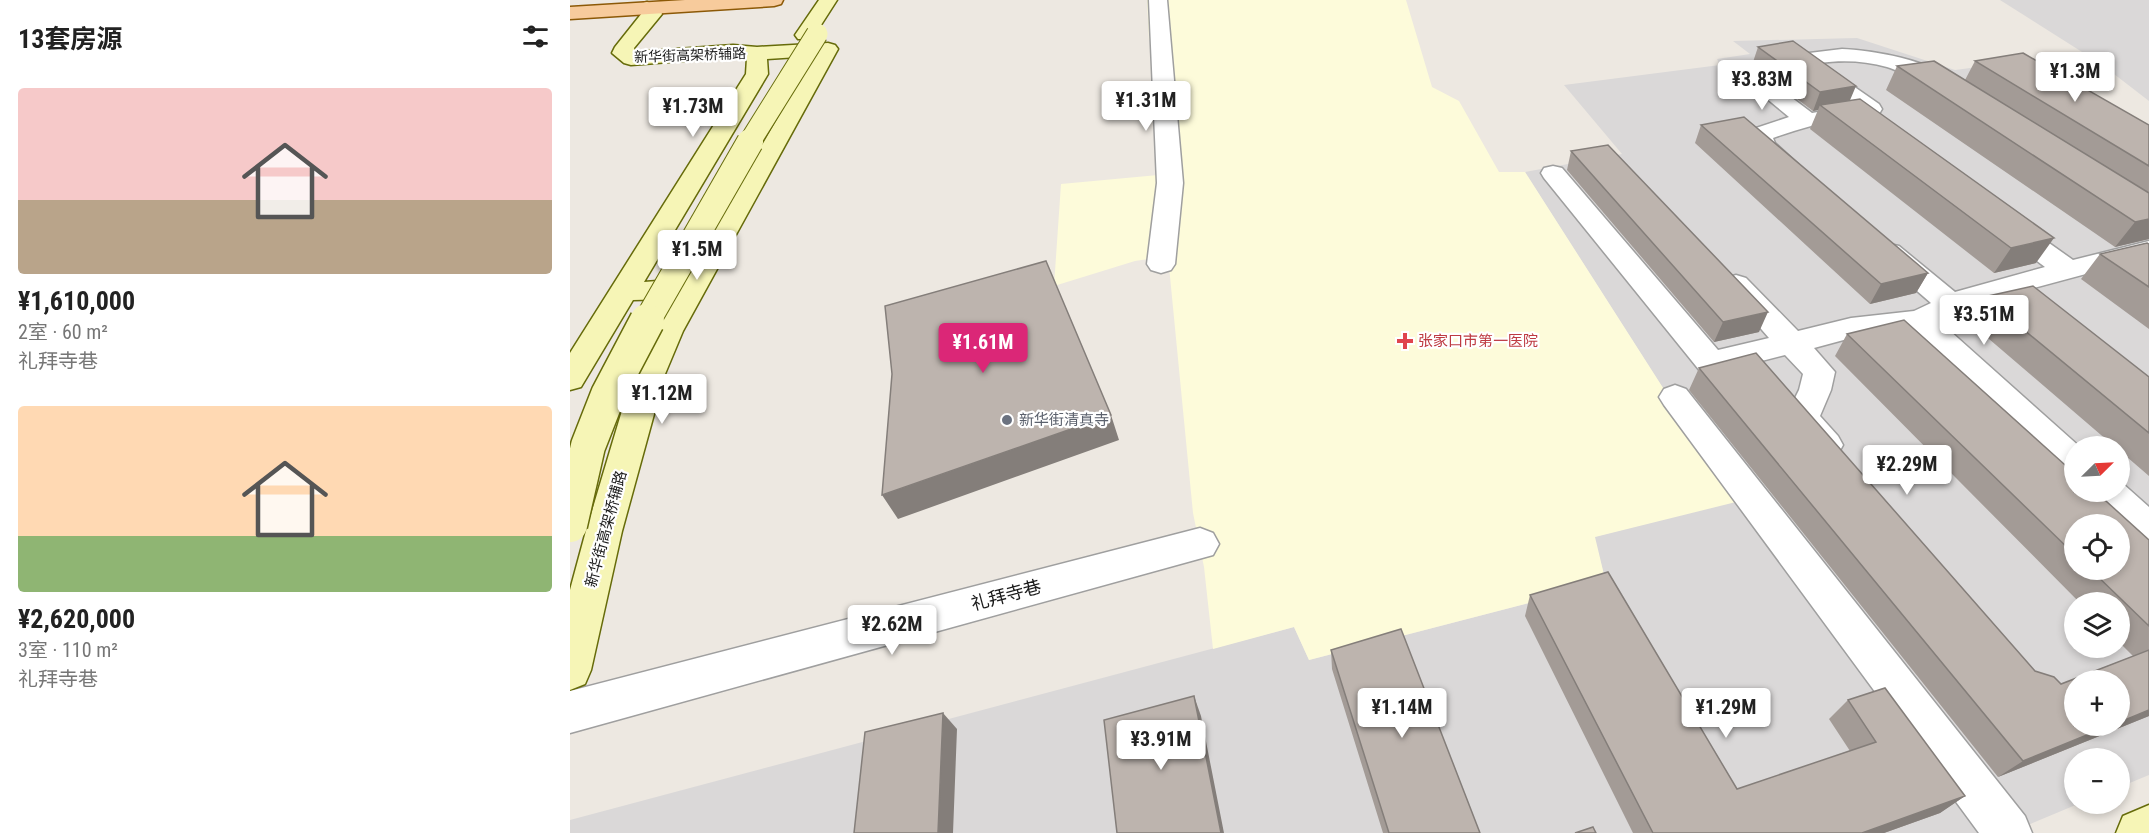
<!DOCTYPE html>
<html lang="zh">
<meta charset="utf-8">
<style>
:root{--surface:#fff;--page:#f6f6f6;--text:#222;--muted:#767676;--accent:#db2777}
body{margin:0;font-family:"Roboto Condensed","Noto Sans SC",sans-serif;background:var(--page);color:var(--text);height:100vh;display:flex;flex-direction:column;font-size:22px;white-space:nowrap}
*{box-sizing:border-box;margin:0}
p{font-size:20px;color:var(--muted)}
.icon{flex:none;width:33px;height:33px;fill:none;stroke:currentColor;stroke-width:2;stroke-linecap:round;stroke-linejoin:round}
.map{position:relative;flex:1;overflow:hidden}
.drawer{display:flex;flex-direction:column;background:var(--surface);width:570px}
.drawer>*{flex:none}
.needle{width:39px;rotate:66deg}
.controls{position:absolute;left:1494px;top:436px;display:grid;gap:12px}
.controls a{display:grid;place-items:center;width:66px;height:66px;border-radius:50%;background:var(--surface);box-shadow:0 3px 9px #0003;font-size:30px}
.price{position:absolute;translate:-50% -51px;padding:0 14px;border-radius:6px;background:#fff;color:#222;font-size:20px;line-height:39px;filter:drop-shadow(0 2px 3px #0008)}
.price::after{content:'';position:absolute;left:50%;top:36px;width:18px;height:14px;margin-left:-9px;background:inherit;clip-path:polygon(0 0,100% 0,50% 100%)}
.price.on{background:var(--accent);color:#fff}
ul{padding:0;list-style:none}
li{display:grid;align-content:center;gap:12px;height:318px;padding:0 18px}
li span{display:grid;place-items:center;height:186px;border-radius:6px;color:#555}
li>.icon{margin-inline-start:auto}
span .icon{width:108px;height:108px;fill:#fffc;stroke-width:1}
li b{font-size:26px}
h2{display:flex;justify-content:space-between;align-items:center;height:72px;padding:0 18px;font-size:26px}
main{display:flex;flex:1;min-height:0}
.map>svg:first-child{display:block}
.residential{fill:#dad8d8;fill-rule:evenodd}
.education{fill:#fdfbda}
.lines{fill:none;stroke-linecap:round;stroke-linejoin:round}
.street-casing{stroke:#9f9f9f;stroke-width:3}
.secondary-casing{stroke:#666b0a;stroke-width:3}
.primary-casing{stroke:#8c5907;stroke-width:3}
.street{fill:#fff;fill-rule:evenodd}
.secondary{fill:#f6f5b6;fill-rule:evenodd}
.primary{fill:#f7cb9c;fill-rule:evenodd}
.secondary-bridge-far2-casing{stroke:#666b0a;stroke-width:23;stroke-linecap:butt}
.secondary-bridge-far1-casing{stroke:#666b0a;stroke-width:28;stroke-linecap:butt}
.secondary-bridge-casing{stroke:#666b0a;stroke-width:37;stroke-linecap:butt}
.secondary-bridge-far2{stroke:#f6f5b6;stroke-width:21}
.secondary-bridge-far1{stroke:#f6f5b6;stroke-width:26}
.secondary-bridge{stroke:#f6f5b6;stroke-width:34}
.wall{fill:#a39b96;fill-rule:evenodd}
.shaded-wall{fill:#847e7a}
.building{fill:#bdb4ae;stroke:#847e7a;stroke-width:1.5}
.health-dot{fill:#e0444e;stroke:#fff;stroke-width:2}
.worship-dot{fill:#6b7280;stroke:#fff;stroke-width:2}
.labels{text-anchor:middle;dominant-baseline:central;stroke-width:4.5;stroke-linejoin:round;paint-order:stroke}
.far-street-label{font-size:14px;fill:#1b1b1b;stroke:#fff}
.health-label{font-size:15px;fill:#be3a42;stroke:#fff;text-anchor:start}
.worship-label{font-size:15px;fill:#5b616d;stroke:#fff;text-anchor:start}
.street-label{font-size:15px;fill:#1b1b1b;stroke:#fff}
.near-street-label{font-size:18px;fill:#1b1b1b;stroke:#fff}
</style>
<main>
<section class="drawer">
<h2>13套房源<svg class="icon" aria-label="filters" viewBox="0 0 24 24"><path d="M4 7h16M4 17h16"/><circle cx="9" cy="7" r="2"/><circle cx="15" cy="17" r="2"/></svg></h2>
<ul>
<li><span style="background:linear-gradient(#f6c9c9 60%,#b9a48a 0)"><svg class="icon" aria-label="home" viewBox="0 0 24 24"><path d="M3 11l9-7 9 7M6 9v11h12V9"/></svg></span><div><b>¥1,610,000</b><p>2室 · 60 m²</p><p>礼拜寺巷</p></div></li>
<li><span style="background:linear-gradient(#ffd9b3 70%,#8fb573 0)"><svg class="icon" aria-label="home" viewBox="0 0 24 24"><path d="M3 11l9-7 9 7M6 9v11h12V9"/></svg></span><div><b>¥2,620,000</b><p>3室 · 110 m²</p><p>礼拜寺巷</p></div></li>
</ul>
</section>
<div class="map">
<svg width="1579" height="833" viewBox="0 0 1579 833">
<rect width="100%" height="100%" fill="#ede8e1"/>
<!-- residential -->
<path class="residential" d="M1430,0H1579V101L1531,64Z
M1287,38L1385,70L1446,62L1579,141V775L1550,787V759H1504V804H1508L1439,833H0V820L724,627L739,660L1036,583L1024,537L1165,501L955,172L1052,154L994,85L1150,65L1147,59L1180,54L1163,41ZM1504,447H1550V492H1504ZM1504,525H1550V570H1504ZM1504,603H1550V648H1504ZM1504,681H1550V726H1504Z"/>
<!-- education -->
<path class="education" d="M577,0H836L862,87L889,101L929,172H955L1166,502L1025,537L1036,583L739,660L724,627L643,649L634,567L623,513L598,256L565,261L484,286L491,184L599,174L590,40H579Z"/>
<g class="lines">
<!-- street casing -->
<g class="street-casing">
<path id="street" d="M579,0H597L613,183L605,264L601,270L591,273L581,270L577,264L587,183Z
M1272,49C1299,50 1366,60 1382,83L1379,88C1362,92 1335,72 1317,67C1296,61 1272,60 1250,63L1309,104L1312,109L1309,114L1301,116L1302,118L1299,123C1290,125 1285,121 1277,121C1252,121 1226,130 1203,138L1205,143L1228,164L1225,169C1205,174 1182,154 1179,134L1183,129L1219,117L1162,70L1166,66L1173,64L1180,66L1242,113L1283,106L1226,62L1231,54Z
M983,166L992,168L1148,350L1199,338L1152,284L1156,278L1166,275L1176,278L1228,331L1281,318L1344,311L1361,303L1309,258L1305,252L1309,246L1319,244L1329,246L1385,292L1475,267L1430,233L1426,227L1430,221L1439,219L1448,221L1503,260L1579,241V257L1415,301L1370,322L1510,447H1504V475L1492,472L1342,331L1281,338L1244,348L1265,372L1261,390L1250,416L1268,436L1273,445L1268,454C1243,462 1227,439 1215,418L1229,390L1233,374L1215,355L1141,374L1130,371L974,178L971,173L974,168Z
M1105,385L1116,389L1455,816L1462,833H1409L1094,405L1089,397L1094,389Z
M1551,482L1579,507V545C1557,538 1531,513 1520,492H1550Z
M630,528L643,533L649,544L643,555L0,733V691Z"/>
</g>
<!-- secondary casing -->
<g class="secondary-casing">
<path id="secondary" d="M249,0H267L242,39H228L225,35Z
M77,2L89,7L92,14L64,48L65,52L163,45L187,47L258,43L265,45L268,49L113,331L95,374L52,531L21,670L15,684L0,690V590L16,531L63,374L83,331L102,299L63,300L11,387L0,390V353L176,74L177,58L163,57L61,65L54,63L42,53L45,47L72,13L67,8L70,4ZM244,56L114,279L74,282L198,74L197,59Z
M1579,805V833H1546L1553,816Z"/>
</g>
<!-- primary casing -->
<g class="primary-casing">
<path id="primary" d="M115,0H213L211,4L204,6L0,19V7Z"/>
</g>
<!-- street -->
<use href="#street" class="street"/>
<!-- secondary -->
<use href="#secondary" class="secondary"/>
<!-- primary -->
<use href="#primary" class="primary"/>
<!-- secondary-bridge-far2 casing -->
<g class="secondary-bridge-far2-casing">
<path id="secondary-bridge-far2" d="M179,143L247,34"/>
</g>
<!-- secondary-bridge-far1 casing -->
<g class="secondary-bridge-far1-casing">
<path id="secondary-bridge-far1" d="M76,323L180,142"/>
</g>
<!-- secondary-bridge casing -->
<g class="secondary-bridge-casing">
<path id="secondary-bridge" d="M0,525L18,446L38,395L77,321"/>
</g>
<!-- secondary-bridge-far2 -->
<use href="#secondary-bridge-far2" class="secondary-bridge-far2"/>
<!-- secondary-bridge-far1 -->
<use href="#secondary-bridge-far1" class="secondary-bridge-far1"/>
<!-- secondary-bridge -->
<use href="#secondary-bridge" class="secondary-bridge"/>
</g>
<!-- wall -->
<path class="wall" d="M1188,47L1279,100L1466,263L1424,273L1240,129L1248,110L1243,111L1182,65Z
M1405,61L1579,125V239L1545,247L1316,90L1327,66L1395,80Z
M1131,125L1358,273L1346,293L1300,304L1125,143Z
M1001,151L1189,332L1144,342L997,170Z
M1579,244V329L1511,279L1530,254Z
M1414,297L1579,377V476L1550,451V447H1545L1398,321Z
M1277,334L1579,540V716L1428,777L1119,390L1129,368L1465,671L1491,684L1563,656L1550,643V603H1510L1265,356ZM1504,525L1550,570H1504Z
M960,595L1167,789L1280,751L1259,719L1278,700L1395,796L1370,813L1314,833H1063L955,616Z
M761,650L910,833H813L762,669Z"/>
<!-- shaded-wall -->
<path class="shaded-wall" d="M1286,86L1278,105H1250L1248,110L1243,111L1250,92Z
M1579,219V239L1545,247L1565,222Z
M1484,238L1466,263L1424,273L1441,248Z
M1358,273L1346,293L1300,304L1311,284Z
M1198,312L1189,332L1144,342L1153,322Z
M541,415L549,440L328,519L312,495Z
M624,696L631,716L654,833H651Z
M1579,710V716L1428,777L1453,761L1539,726H1550V722Z
M373,713L387,729L383,833H368Z
M1395,796L1370,813L1314,833H1292Z"/>
<!-- building -->
<path class="building" d="M1223,41L1286,86L1250,92L1188,47Z
M1453,53L1579,125V166L1405,61Z
M1364,61L1579,193V219L1565,222L1327,66Z
M1290,99L1484,238L1441,248L1250,105Z
M1174,117L1358,273L1311,284L1131,125Z
M1038,145L1198,312L1153,322L1001,151Z
M1577,243L1579,244V287L1530,254Z
M476,261L541,415L312,495L322,374L315,306Z
M1463,286L1579,377V433L1414,297Z
M1334,320L1504,473V492H1526L1579,540V626L1521,570H1550V525H1504V554L1277,334Z
M1186,353L1465,671L1484,677L1491,684L1579,650V710L1550,722V681H1504V726H1539L1453,761L1129,368Z
M1038,572L1167,789L1306,742L1278,700L1315,688L1395,796L1292,833H1083L960,595Z
M831,629L910,833H819L761,650Z
M624,696L651,833H547L534,720Z
M373,713L368,833H284L295,732Z
M1023,827L1026,833H1005Z"/>
<!-- markers -->
<path class="health-dot" d="M832 332h6v6h6v6h-6v6h-6v-6h-6v-6h6z"/>
<circle class="worship-dot" cx="437" cy="420" r="6"/>
<g class="labels">
<!-- far-street labels -->
<g class="far-street-label">
<text transform="translate(120 55) rotate(-2)">新华街高架桥辅路</text>
</g>
<!-- health labels -->
<g class="health-label">
<text x="848" y="341">张家口市第一医院</text>
</g>
<!-- worship labels -->
<g class="worship-label">
<text x="449" y="420">新华街清真寺</text>
</g>
<!-- street labels -->
<g class="street-label">
<text transform="translate(36 529) rotate(-75)">新华街高架桥辅路</text>
</g>
<!-- near-street labels -->
<g class="near-street-label">
<text transform="translate(436 595) rotate(-15)">礼拜寺巷</text>
</g>
</g>
</svg>
<div class="controls">
<a><svg class="needle" viewBox="-14 -14 28 28"><path d="M0-13l5 13h-10z" fill="#e53935"/><path d="M0 13l5-13h-10z" fill="#767676"/></svg></a>
<a><svg class="icon" aria-label="locate" viewBox="0 0 24 24"><circle cx="12" cy="12" r="6"/><path d="M12 2v4M12 18v4M2 12h4M18 12h4"/></svg></a>
<a><svg class="icon" aria-label="layers" viewBox="0 0 24 24"><path d="M12 4l9 5-9 5-9-5zM3 14l9 5 9-5"/></svg></a>
<a>+</a>
<a>−</a>
</div>
<b class="price" style="left:1505px;top:103px">¥1.3M</b>
<b class="price" style="left:1192px;top:111px">¥3.83M</b>
<b class="price" style="left:576px;top:132px">¥1.31M</b>
<b class="price" style="left:123px;top:138px">¥1.73M</b>
<b class="price" style="left:127px;top:281px">¥1.5M</b>
<b class="price" style="left:1414px;top:346px">¥3.51M</b>
<b class="price on" style="left:413px;top:374px">¥1.61M</b>
<b class="price" style="left:92px;top:425px">¥1.12M</b>
<b class="price" style="left:1337px;top:496px">¥2.29M</b>
<b class="price" style="left:322px;top:656px">¥2.62M</b>
<b class="price" style="left:832px;top:739px">¥1.14M</b>
<b class="price" style="left:1156px;top:739px">¥1.29M</b>
<b class="price" style="left:591px;top:771px">¥3.91M</b>
</div>
</main>
